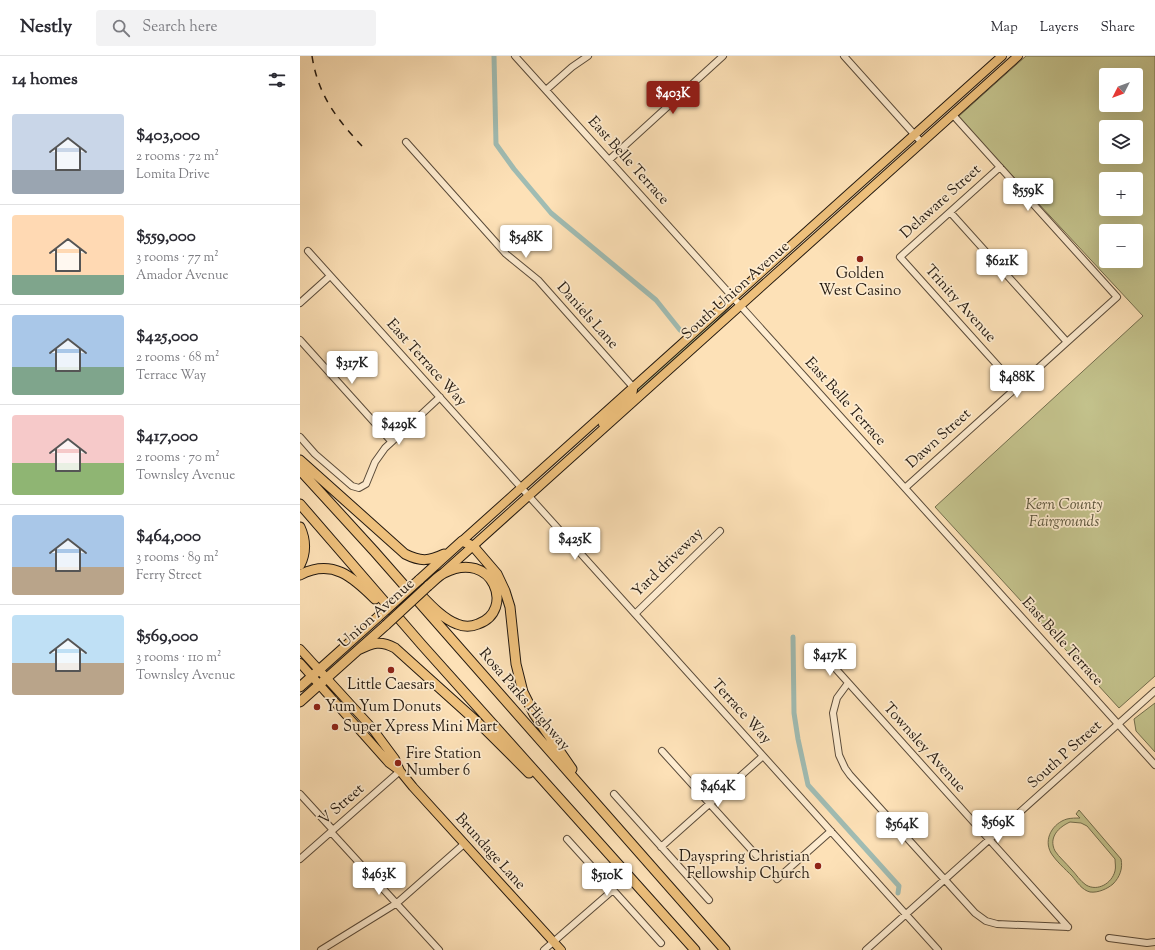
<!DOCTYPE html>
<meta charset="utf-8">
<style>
:root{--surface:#fff;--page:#f2f2f3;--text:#2b2b33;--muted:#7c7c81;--line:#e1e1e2;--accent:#8f2418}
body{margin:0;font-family:"Sorts Mill Goudy",serif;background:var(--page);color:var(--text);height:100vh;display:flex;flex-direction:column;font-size:15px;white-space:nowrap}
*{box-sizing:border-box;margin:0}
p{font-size:13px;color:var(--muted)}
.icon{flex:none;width:22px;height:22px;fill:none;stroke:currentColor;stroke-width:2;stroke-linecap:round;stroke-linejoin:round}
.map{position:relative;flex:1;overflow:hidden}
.side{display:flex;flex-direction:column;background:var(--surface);width:300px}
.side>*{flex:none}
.needle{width:26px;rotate:228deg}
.controls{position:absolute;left:799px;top:12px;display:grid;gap:8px}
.controls a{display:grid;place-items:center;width:44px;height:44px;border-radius:4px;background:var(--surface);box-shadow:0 4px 16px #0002;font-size:20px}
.price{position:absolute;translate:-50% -34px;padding:0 9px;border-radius:4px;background:#fff;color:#222;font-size:13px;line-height:26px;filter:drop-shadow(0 1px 2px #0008)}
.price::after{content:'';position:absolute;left:50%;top:24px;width:12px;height:9px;margin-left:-6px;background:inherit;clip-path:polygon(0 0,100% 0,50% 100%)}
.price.current{background:var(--accent);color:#fff}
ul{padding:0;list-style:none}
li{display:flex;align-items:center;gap:12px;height:100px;padding:0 12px}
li+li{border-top:1px solid var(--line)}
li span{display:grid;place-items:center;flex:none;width:112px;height:80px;border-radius:4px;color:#555}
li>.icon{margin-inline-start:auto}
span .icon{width:48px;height:48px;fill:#fffc;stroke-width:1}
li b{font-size:17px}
h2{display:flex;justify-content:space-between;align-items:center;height:48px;padding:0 12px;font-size:17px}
header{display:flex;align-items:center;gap:24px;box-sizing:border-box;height:56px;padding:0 20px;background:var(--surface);border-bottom:1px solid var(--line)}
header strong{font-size:19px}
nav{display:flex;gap:22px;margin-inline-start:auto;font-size:14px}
.search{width:280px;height:36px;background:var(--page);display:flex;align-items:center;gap:10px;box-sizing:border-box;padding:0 14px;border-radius:4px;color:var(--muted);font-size:15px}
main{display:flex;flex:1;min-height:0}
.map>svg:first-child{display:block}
.green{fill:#c3c28c;stroke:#736e4e;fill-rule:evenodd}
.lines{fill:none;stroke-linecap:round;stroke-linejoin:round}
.canal{stroke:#a0bcb3;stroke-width:5}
.minor-casing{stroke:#5a4b3a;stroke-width:8}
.major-casing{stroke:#231910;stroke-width:10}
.highway-casing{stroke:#231910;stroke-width:11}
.minor{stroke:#feecd0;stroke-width:6}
.major{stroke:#eec07c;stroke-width:8}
.highway{stroke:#eec07c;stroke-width:9}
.rail{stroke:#231910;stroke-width:1.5;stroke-dasharray:7 7;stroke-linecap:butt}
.highway-bridge-casing{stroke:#231910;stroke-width:11;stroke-linecap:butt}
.highway-bridge{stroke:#eec07c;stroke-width:9}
.poi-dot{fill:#8f2418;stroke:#feecd0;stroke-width:1.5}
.labels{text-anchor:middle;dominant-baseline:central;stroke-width:3.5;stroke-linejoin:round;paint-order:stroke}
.street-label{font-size:15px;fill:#231910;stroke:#feecd0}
.poi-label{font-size:15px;fill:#231910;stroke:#feecd0;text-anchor:start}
.park-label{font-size:15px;font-style:italic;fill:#5b543b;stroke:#feecd0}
</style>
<header>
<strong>Nestly</strong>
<div class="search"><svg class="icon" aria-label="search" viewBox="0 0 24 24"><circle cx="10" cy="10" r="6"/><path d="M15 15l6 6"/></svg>Search here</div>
<nav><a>Map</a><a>Layers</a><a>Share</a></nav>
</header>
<main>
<section class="side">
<h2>14 homes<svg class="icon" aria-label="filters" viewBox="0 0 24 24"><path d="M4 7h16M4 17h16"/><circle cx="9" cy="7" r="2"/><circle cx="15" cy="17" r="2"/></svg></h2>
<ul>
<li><span style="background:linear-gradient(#c9d6e8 70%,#9aa5b1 0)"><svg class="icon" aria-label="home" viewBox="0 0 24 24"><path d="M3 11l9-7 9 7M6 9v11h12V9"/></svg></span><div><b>$403,000</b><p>2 rooms · 72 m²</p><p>Lomita Drive</p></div></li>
<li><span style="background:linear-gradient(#ffd9b3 75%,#7fa58c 0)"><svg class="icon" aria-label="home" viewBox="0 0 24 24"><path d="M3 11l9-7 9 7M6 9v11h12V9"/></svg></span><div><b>$559,000</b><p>3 rooms · 77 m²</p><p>Amador Avenue</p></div></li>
<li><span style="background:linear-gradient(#a9c7e8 65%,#7fa58c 0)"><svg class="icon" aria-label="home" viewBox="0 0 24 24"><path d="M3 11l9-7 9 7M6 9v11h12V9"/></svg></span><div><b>$425,000</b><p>2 rooms · 68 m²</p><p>Terrace Way</p></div></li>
<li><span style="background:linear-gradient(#f6c9c9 60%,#8fb573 0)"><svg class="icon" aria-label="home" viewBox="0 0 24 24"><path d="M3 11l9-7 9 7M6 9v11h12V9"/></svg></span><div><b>$417,000</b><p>2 rooms · 70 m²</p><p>Townsley Avenue</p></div></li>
<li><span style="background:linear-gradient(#a9c7e8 65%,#b9a48a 0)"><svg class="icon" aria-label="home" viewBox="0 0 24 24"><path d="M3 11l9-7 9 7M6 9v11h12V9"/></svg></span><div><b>$464,000</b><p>3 rooms · 89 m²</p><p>Ferry Street</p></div></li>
<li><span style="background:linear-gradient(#bfe0f5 60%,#b9a48a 0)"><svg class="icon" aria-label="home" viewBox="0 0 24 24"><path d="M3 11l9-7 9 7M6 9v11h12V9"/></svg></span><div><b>$569,000</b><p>3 rooms · 110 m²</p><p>Townsley Avenue</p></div></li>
</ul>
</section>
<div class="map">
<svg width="855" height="894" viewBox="0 0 855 894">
<rect width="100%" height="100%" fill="#fde1b7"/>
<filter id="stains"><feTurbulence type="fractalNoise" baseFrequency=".005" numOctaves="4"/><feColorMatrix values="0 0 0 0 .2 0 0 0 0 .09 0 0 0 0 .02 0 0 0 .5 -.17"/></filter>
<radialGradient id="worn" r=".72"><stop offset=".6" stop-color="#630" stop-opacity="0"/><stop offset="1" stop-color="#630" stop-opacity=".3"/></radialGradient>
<!-- green -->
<path class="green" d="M726,0H855V620L819,652L635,451L843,260L658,61ZM806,19H836V49H806ZM806,71H836V101H806ZM806,123H836V153H806ZM806,175H836V205H806Z
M431,249V250L389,292L329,344L336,338L338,332Z
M855,647V696L836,675L834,663Z
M779,754L821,803C823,812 820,821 813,828C807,833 798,837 790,836C782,834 777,826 772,820C765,813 756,805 751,797C743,783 753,767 767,763C771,762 776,762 780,762L776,758ZM770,766L781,767L787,770L815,803C815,807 816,811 815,815C812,827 798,836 786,829C780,825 776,818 771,813C766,807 759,801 755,795C748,781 759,771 770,766Z"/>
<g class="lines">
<!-- canal -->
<path class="canal" d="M194,0L196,88L214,113L251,157L356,244L380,274
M493,581L494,657L498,683L508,729L599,830L598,837"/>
<!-- minor casing -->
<g class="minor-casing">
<path id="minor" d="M215,0L855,709
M544,0L622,87
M246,34L272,11L288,0
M106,86L206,198L238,224L333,331
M309,104L423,0
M700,111L600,201L717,331
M650,156L767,286
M8,195L638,894
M0,247L30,220
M0,284L91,385
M0,381L15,398L52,430L59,432L66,428L75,406L85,392L140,341
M605,432L817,241L653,59
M335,558L420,475
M526,602L768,871
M548,627L537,642L533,657L539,699L545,712L550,719L675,857L686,865L697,868L768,871
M362,695L457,800
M0,738L33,774
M314,738L409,844
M31,776L139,894
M267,783L361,887
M361,791L463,700
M0,803L100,715
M477,823L531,775
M809,882L847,887L855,886
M21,894L97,847L164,788
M244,894L313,834
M566,894L855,635"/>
</g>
<!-- major casing -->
<g class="major-casing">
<path id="major" d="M303,368C310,358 335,344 333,331
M162,485L702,0
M144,516L718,0
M0,593L72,672L95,703L100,715L113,731L261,894
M0,607L89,707L100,715"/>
</g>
<!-- highway casing -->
<g class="highway-casing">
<path id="highway" d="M0,404L105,498C121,506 129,505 144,498
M0,414L74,495L425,894
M0,448L122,589L395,894
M0,471C6,484 6,497 0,509
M0,519C32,502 53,521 75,543
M119,524L162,485L173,490L197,518L205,535L210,551L216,608L223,636L234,658L272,713
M115,533C127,545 141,562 157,568C164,571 171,571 178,568C216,555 193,492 144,517C138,520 133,526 128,530
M58,594C73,587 80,584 95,592L185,673L229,717
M0,631L78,561
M0,646L86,569"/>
</g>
<!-- minor -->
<use href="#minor" class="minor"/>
<!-- major -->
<use href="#major" class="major"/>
<!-- highway -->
<use href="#highway" class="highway"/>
<!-- rail -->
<path class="rail" d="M12,0C18,39 36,62 62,90"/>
<!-- highway-bridge casing -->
<g class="highway-bridge-casing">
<path id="highway-bridge" d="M78,561L119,524
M86,569L128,530"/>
</g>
<!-- highway-bridge -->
<use href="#highway-bridge" class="highway-bridge"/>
</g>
<!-- markers -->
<g class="poi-dot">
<circle cx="560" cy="203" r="4"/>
<circle cx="91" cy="614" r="4"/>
<circle cx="17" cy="651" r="4"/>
<circle cx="35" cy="671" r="4"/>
<circle cx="98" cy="707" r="4"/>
<circle cx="518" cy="810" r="4"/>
</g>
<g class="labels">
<!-- street labels -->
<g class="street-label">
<text transform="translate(328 105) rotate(48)">East Belle Terrace</text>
<text transform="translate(641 146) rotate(-42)">Delaware Street</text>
<text transform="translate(436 235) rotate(-42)">South Union Avenue</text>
<text transform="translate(660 248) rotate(48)">Trinity Avenue</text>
<text transform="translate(287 260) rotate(48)">Daniels Lane</text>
<text transform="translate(126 307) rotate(48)">East Terrace Way</text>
<text transform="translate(545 346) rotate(48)">East Belle Terrace</text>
<text transform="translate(639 383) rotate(-42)">Dawn Street</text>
<text transform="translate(368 507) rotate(-44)">Yard driveway</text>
<text transform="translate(77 558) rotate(-42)">Union Avenue</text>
<text transform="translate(762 586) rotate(48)">East Belle Terrace</text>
<text transform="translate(224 644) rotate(49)">Rosa Parks Highway</text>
<text transform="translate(441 656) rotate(48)">Terrace Way</text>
<text transform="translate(624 692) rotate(48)">Townsley Avenue</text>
<text transform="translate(765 699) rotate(-42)">South P Street</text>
<text transform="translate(42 749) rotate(-41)">V Street</text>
<text transform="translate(190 796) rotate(48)">Brundage Lane</text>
</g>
<!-- poi labels -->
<g class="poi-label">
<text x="560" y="218" text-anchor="middle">Golden<tspan x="560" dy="17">West Casino</tspan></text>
<text x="91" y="629" text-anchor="middle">Little Caesars</text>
<text x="25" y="651">Yum Yum Donuts</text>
<text x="43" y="671">Super Xpress Mini Mart</text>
<text x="106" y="698">Fire Station<tspan x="106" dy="17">Number 6</tspan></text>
<text x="510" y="801" text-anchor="end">Dayspring Christian<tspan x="510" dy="17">Fellowship Church</tspan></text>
</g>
<!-- park labels -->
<g class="park-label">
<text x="764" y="449">Kern County<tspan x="764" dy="17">Fairgrounds</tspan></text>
</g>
</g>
<rect width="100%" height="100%" filter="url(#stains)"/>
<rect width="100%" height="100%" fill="url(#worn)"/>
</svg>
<div class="controls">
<a><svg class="needle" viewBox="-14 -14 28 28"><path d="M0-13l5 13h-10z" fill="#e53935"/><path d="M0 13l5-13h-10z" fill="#7c7c81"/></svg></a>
<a><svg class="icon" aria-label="layers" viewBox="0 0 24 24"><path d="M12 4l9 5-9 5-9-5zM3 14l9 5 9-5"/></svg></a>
<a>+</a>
<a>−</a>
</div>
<b class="price current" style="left:373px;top:59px">$403K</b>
<b class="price" style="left:728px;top:156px">$559K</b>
<b class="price" style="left:226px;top:203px">$548K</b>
<b class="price" style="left:702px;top:227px">$621K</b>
<b class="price" style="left:52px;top:329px">$317K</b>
<b class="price" style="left:717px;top:343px">$488K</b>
<b class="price" style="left:99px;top:390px">$429K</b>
<b class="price" style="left:275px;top:505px">$425K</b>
<b class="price" style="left:530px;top:621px">$417K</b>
<b class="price" style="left:418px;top:752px">$464K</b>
<b class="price" style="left:698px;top:788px">$569K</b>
<b class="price" style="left:602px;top:790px">$564K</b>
<b class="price" style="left:79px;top:840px">$463K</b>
<b class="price" style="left:307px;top:841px">$510K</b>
</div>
</main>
